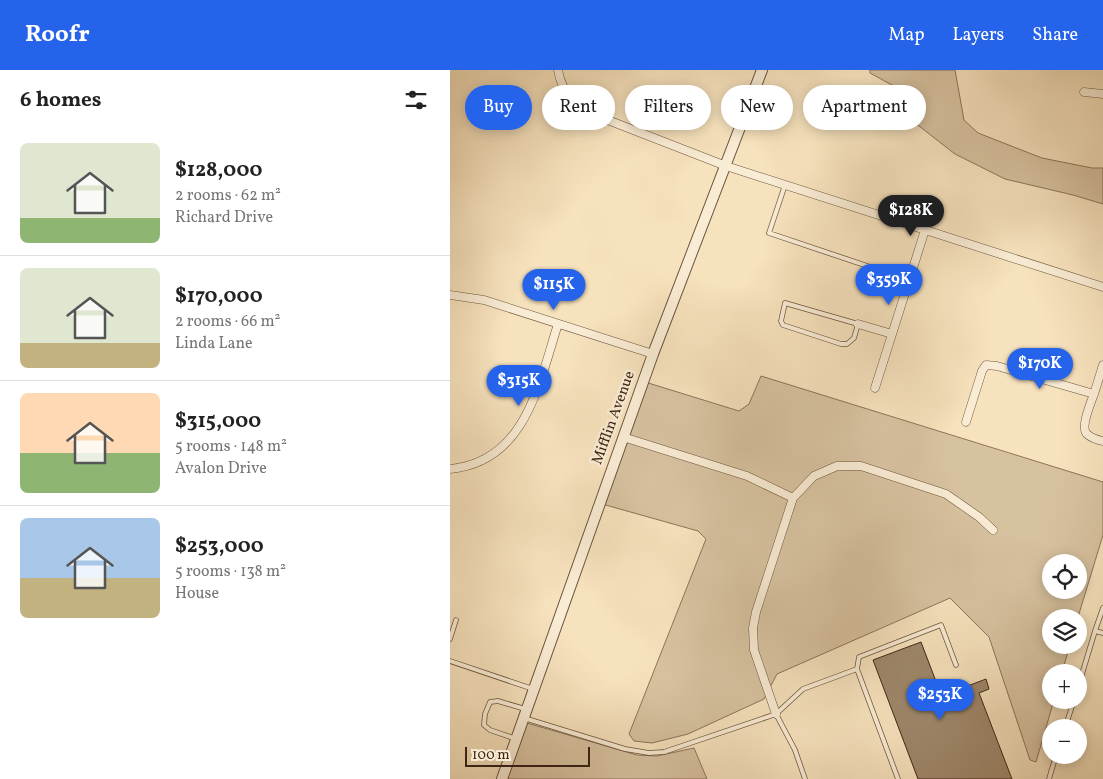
<!DOCTYPE html>
<meta charset="utf-8">
<style>
:root{--surface:#fff;--page:#f6f6f6;--text:#222;--muted:#767676;--line:#e0e0e0;--accent:#2563eb}
body{margin:0;font-family:Vollkorn,serif;background:var(--page);color:var(--text);height:100vh;display:flex;flex-direction:column;font-size:19px;white-space:nowrap}
*{box-sizing:border-box;margin:0}
p{font-size:16px;color:var(--muted)}
.icon{flex:none;width:28px;height:28px;fill:none;stroke:currentColor;stroke-width:2;stroke-linecap:round;stroke-linejoin:round}
.map{position:relative;flex:1;overflow:hidden}
.sheet{display:flex;flex-direction:column;background:var(--surface);width:450px}
.sheet>*{flex:none}
.guide{position:absolute;left:15px;top:15px;width:475px;height:45px;display:flex;gap:10px}
.fabs{position:absolute;left:592px;top:484px;display:grid;gap:10px}
.fabs a{display:grid;place-items:center;width:45px;height:45px;border-radius:50%;background:var(--surface);box-shadow:0 2px 12px #0003;font-size:25px}
.scale{position:absolute;left:15px;bottom:12px;width:125px;box-sizing:border-box;padding-left:5px;border:2px solid #3f2513;border-top:0;font-size:14px;line-height:18px;white-space:nowrap;color:#3f2513;-webkit-text-stroke:4px #f9ecd4;paint-order:stroke}
.price{position:absolute;translate:-50% -42px;padding:0 11px;border-radius:18px;background:var(--accent);color:#fff;font-size:16px;line-height:32px;filter:drop-shadow(0 1px 2px #0008)}
.price::after{content:'';position:absolute;left:50%;top:30px;width:15px;height:11px;margin-left:-8px;background:inherit;clip-path:polygon(0 0,100% 0,50% 100%)}
.price.selected{background:#222;color:#fff}
ul{padding:0;list-style:none}
li{display:flex;align-items:center;gap:15px;height:125px;padding:0 20px}
li+li{border-top:1px solid var(--line)}
li span{display:grid;place-items:center;flex:none;width:140px;height:100px;border-radius:8px;color:#555}
li>.icon{margin-inline-start:auto}
span .icon{width:60px;height:60px;fill:#fffc;stroke-width:1}
li b{font-size:21px}
h2{display:flex;justify-content:space-between;align-items:center;height:60px;padding:0 20px;font-size:21px}
.pill{padding:0 18px;border-radius:22px;background:var(--surface);box-shadow:0 2px 12px #0003;font-size:18px;line-height:45px}
.pill.selected{background:var(--accent);color:#fff}
header{display:flex;align-items:center;gap:30px;box-sizing:border-box;height:70px;padding:0 25px;background:var(--accent);color:#fff}
header strong{font-size:24px}
nav{display:flex;gap:28px;margin-inline-start:auto;font-size:18px}
main{display:flex;flex:1;min-height:0}
.map>svg:first-child{display:block}
.green{fill:#d7c2a0;stroke:#8b745a;fill-rule:evenodd}
.building{fill:#9e876b;stroke:#3f2513}
.lines{fill:none;stroke-linecap:round;stroke-linejoin:round}
.service-casing{stroke:#6d543e;stroke-width:5.5}
.minor-casing{stroke:#6d543e;stroke-width:9}
.tertiary-casing{stroke:#6d543e;stroke-width:12}
.service{stroke:#f9ecd4;stroke-width:4}
.minor{stroke:#f9ecd4;stroke-width:8}
.tertiary{stroke:#f9ecd4;stroke-width:10}
.labels{text-anchor:middle;dominant-baseline:central;stroke-width:5;stroke-linejoin:round;paint-order:stroke}
.street-label{font-size:15px;fill:#3f2513;stroke:#f9ecd4}
</style>
<header>
<strong>Roofr</strong>
<nav><a>Map</a><a>Layers</a><a>Share</a></nav>
</header>
<main>
<section class="sheet">
<h2>6 homes<svg class="icon" aria-label="filters" viewBox="0 0 24 24"><path d="M4 7h16M4 17h16"/><circle cx="9" cy="7" r="2"/><circle cx="15" cy="17" r="2"/></svg></h2>
<ul>
<li><span style="background:linear-gradient(#dfe7d0 75%,#8fb573 0)"><svg class="icon" aria-label="home" viewBox="0 0 24 24"><path d="M3 11l9-7 9 7M6 9v11h12V9"/></svg></span><div><b>$128,000</b><p>2 rooms · 62 m²</p><p>Richard Drive</p></div></li>
<li><span style="background:linear-gradient(#dfe7d0 75%,#c2b280 0)"><svg class="icon" aria-label="home" viewBox="0 0 24 24"><path d="M3 11l9-7 9 7M6 9v11h12V9"/></svg></span><div><b>$170,000</b><p>2 rooms · 66 m²</p><p>Linda Lane</p></div></li>
<li><span style="background:linear-gradient(#ffd9b3 60%,#8fb573 0)"><svg class="icon" aria-label="home" viewBox="0 0 24 24"><path d="M3 11l9-7 9 7M6 9v11h12V9"/></svg></span><div><b>$315,000</b><p>5 rooms · 148 m²</p><p>Avalon Drive</p></div></li>
<li><span style="background:linear-gradient(#a9c7e8 60%,#c2b280 0)"><svg class="icon" aria-label="home" viewBox="0 0 24 24"><path d="M3 11l9-7 9 7M6 9v11h12V9"/></svg></span><div><b>$253,000</b><p>5 rooms · 138 m²</p><p>House</p></div></li>
</ul>
</section>
<div class="map">
<svg width="653" height="709" viewBox="0 0 653 709">
<rect width="100%" height="100%" fill="#f6e2bd"/>
<filter id="stains"><feTurbulence type="fractalNoise" baseFrequency=".004" numOctaves="4"/><feColorMatrix values="0 0 0 0 .2 0 0 0 0 .09 0 0 0 0 .02 0 0 0 .5 -.17"/></filter>
<radialGradient id="worn" r=".72"><stop offset=".6" stop-color="#630" stop-opacity="0"/><stop offset="1" stop-color="#630" stop-opacity=".3"/></radialGradient>
<!-- green -->
<path class="green" d="M420,0H505L514,50L528,63L592,88L642,98H653V134L623,125L555,109L505,84L460,49L453,21L420,3Z
M311,306L653,412V465L628,547L601,548V575H620L612,602H601V630H604L586,692L580,690L539,567L500,528L327,604L314,629L238,664L202,673L184,671L179,664L256,469L248,461L152,434L195,312L289,341L299,334ZM601,492H629V520H601Z
M77,653L187,685L207,686L244,678L257,709H54L72,655Z"/>
<!-- building -->
<path class="building" d="M471,572L490,622L501,618L502,622L536,609L539,619L529,623L562,709H468L423,590Z"/>
<g class="lines">
<!-- service casing -->
<g class="service-casing">
<path id="service" d="M335,115L319,163L459,210
M335,233L408,254L404,268L397,274H391L333,255L331,251Z
M645,561L653,538
M0,569L6,550
M0,591L83,619
M407,599L409,587L491,555L506,595
M629,614L645,561L653,563
M326,644L345,680L355,709
M74,648L175,679L199,683L214,682L326,644L353,619L407,599L448,709
M615,658L624,630
M66,669L40,660L34,655L35,644L40,632L48,631L75,639
M599,709L606,685"/>
</g>
<!-- minor casing -->
<g class="minor-casing">
<path id="minor" d="M108,0C112,25 129,38 150,47L276,96L653,217
M634,22L653,24
M0,225L34,230L203,284
M408,254L442,264
M425,318L475,160
M644,324C641,332 630,358 637,364C641,368 648,370 653,371
M516,352L532,301L536,295L547,296L644,324L653,295
M173,367L297,406L343,428L364,406L387,396H411L496,424L529,447L543,460
M0,399C76,392 89,313 108,254
M326,644L304,580L303,558L306,542L343,428"/>
</g>
<!-- tertiary casing -->
<g class="tertiary-casing">
<path id="tertiary" d="M52,709L203,284L312,0"/>
</g>
<!-- service -->
<use href="#service" class="service"/>
<!-- minor -->
<use href="#minor" class="minor"/>
<!-- tertiary -->
<use href="#tertiary" class="tertiary"/>
</g>
<g class="labels">
<!-- street labels -->
<g class="street-label">
<text transform="translate(164 348) rotate(-70)">Mifflin Avenue</text>
</g>
</g>
<rect width="100%" height="100%" filter="url(#stains)"/>
<rect width="100%" height="100%" fill="url(#worn)"/>
</svg>
<div class="fabs">
<a><svg class="icon" aria-label="locate" viewBox="0 0 24 24"><circle cx="12" cy="12" r="6"/><path d="M12 2v4M12 18v4M2 12h4M18 12h4"/></svg></a>
<a><svg class="icon" aria-label="layers" viewBox="0 0 24 24"><path d="M12 4l9 5-9 5-9-5zM3 14l9 5 9-5"/></svg></a>
<a>+</a>
<a>−</a>
</div>
<div class="scale">100 m</div>
<b class="price selected" style="left:461px;top:167px">$128K</b>
<b class="price" style="left:439px;top:236px">$359K</b>
<b class="price" style="left:104px;top:241px">$115K</b>
<b class="price" style="left:590px;top:320px">$170K</b>
<b class="price" style="left:69px;top:337px">$315K</b>
<b class="price" style="left:490px;top:651px">$253K</b>
<div class="guide">
<a class="pill selected">Buy</a>
<a class="pill">Rent</a>
<a class="pill">Filters</a>
<a class="pill">New</a>
<a class="pill">Apartment</a>
</div>
</div>
</main>
